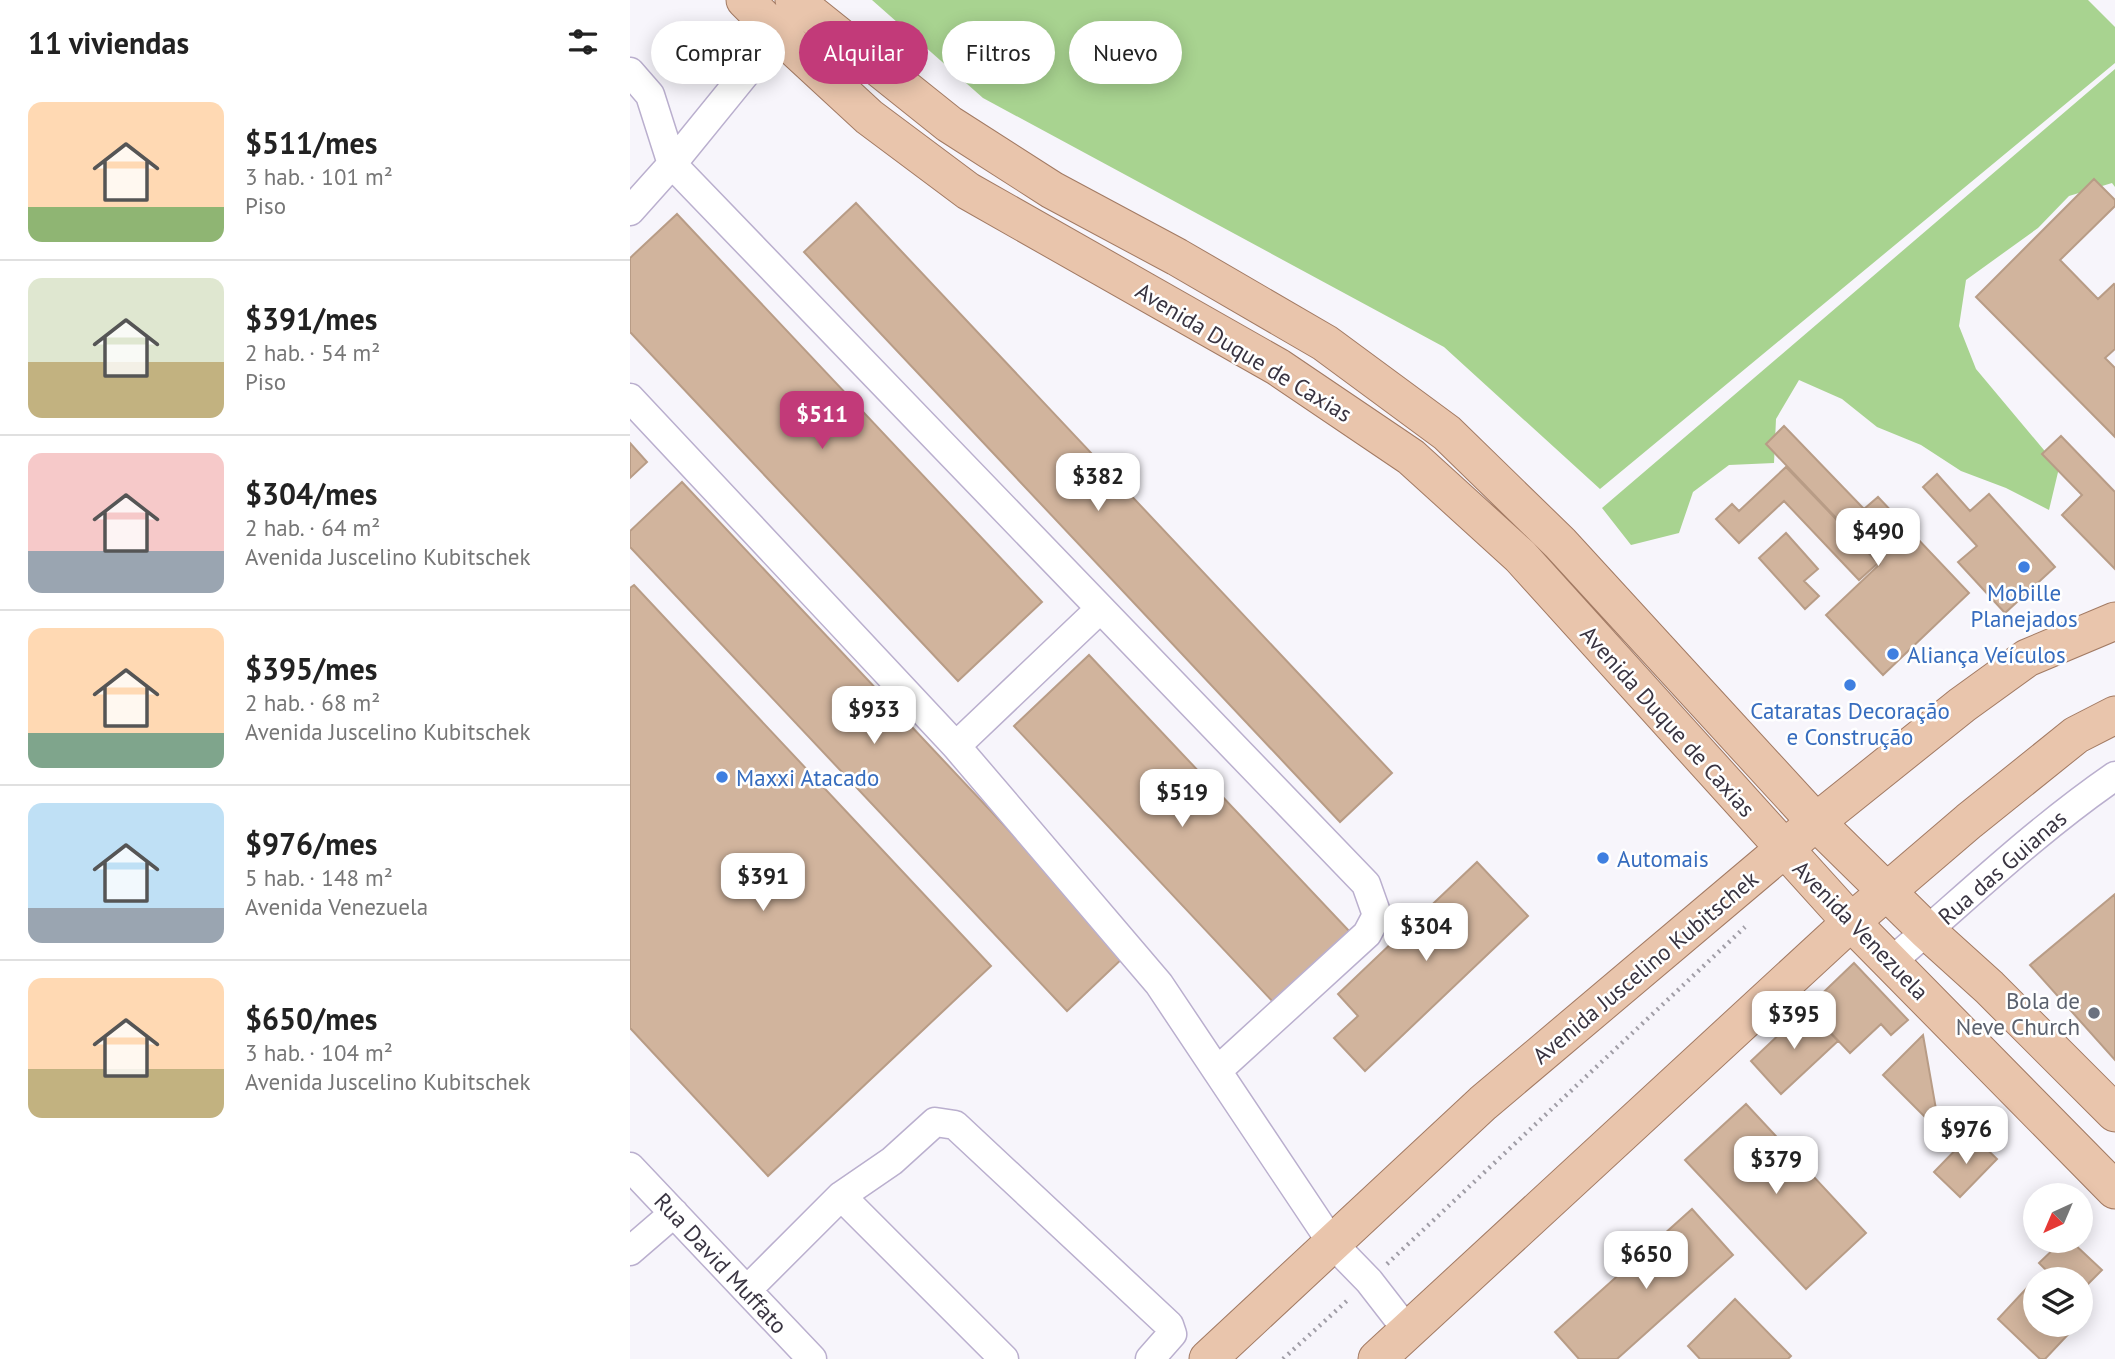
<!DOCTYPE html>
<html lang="es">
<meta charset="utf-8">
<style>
:root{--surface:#fff;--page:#f2f2f2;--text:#222;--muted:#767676;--line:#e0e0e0;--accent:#c23a79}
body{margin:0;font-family:"PT Sans",sans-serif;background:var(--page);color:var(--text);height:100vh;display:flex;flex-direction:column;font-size:26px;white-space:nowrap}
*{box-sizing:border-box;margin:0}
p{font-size:23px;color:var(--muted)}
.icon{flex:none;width:38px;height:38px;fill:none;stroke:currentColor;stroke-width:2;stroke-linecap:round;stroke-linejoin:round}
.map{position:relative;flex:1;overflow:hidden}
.drawer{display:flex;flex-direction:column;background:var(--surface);width:630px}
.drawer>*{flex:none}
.banner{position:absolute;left:21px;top:21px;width:665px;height:63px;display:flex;gap:14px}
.needle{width:46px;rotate:224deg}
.tools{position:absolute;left:1393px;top:1183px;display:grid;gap:14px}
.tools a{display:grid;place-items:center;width:70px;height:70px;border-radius:50%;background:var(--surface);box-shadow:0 4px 18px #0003;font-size:35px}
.price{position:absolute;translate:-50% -60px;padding:0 16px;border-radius:14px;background:#fff;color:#222;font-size:23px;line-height:46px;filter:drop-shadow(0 2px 4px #0008)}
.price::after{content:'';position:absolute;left:50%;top:42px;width:21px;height:16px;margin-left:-10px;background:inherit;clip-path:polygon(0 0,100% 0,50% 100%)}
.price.on{background:var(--accent);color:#fff}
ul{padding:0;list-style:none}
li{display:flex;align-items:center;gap:21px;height:175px;padding:0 28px}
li+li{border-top:2px solid var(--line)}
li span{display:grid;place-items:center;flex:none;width:196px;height:140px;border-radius:14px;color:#555}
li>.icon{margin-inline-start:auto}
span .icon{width:84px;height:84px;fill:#fffc;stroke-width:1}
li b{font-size:30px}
h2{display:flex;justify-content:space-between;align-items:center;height:84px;padding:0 28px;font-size:30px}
.tag{padding:0 24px;border-radius:32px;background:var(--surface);box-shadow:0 4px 18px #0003;font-size:24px;line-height:63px}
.tag.on{background:var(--accent);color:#fff}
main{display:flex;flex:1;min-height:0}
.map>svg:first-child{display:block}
.green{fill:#a8d390}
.building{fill:#d1b49d;stroke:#b89c86;stroke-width:2}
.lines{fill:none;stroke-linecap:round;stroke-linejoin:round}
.minor-casing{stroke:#baafce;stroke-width:31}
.major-casing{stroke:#a27a63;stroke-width:39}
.path{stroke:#a09da6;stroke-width:4.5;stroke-dasharray:2 5;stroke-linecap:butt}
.minor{stroke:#fff;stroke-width:28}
.major{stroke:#e9c5ac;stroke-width:37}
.shop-dot{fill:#3f7fe0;stroke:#fff;stroke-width:2.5}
.worship-dot{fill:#6b7280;stroke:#fff;stroke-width:2.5}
.labels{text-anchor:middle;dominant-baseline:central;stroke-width:5;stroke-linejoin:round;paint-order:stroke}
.street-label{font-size:23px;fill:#393441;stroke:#fff}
.shop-label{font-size:23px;fill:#366cbe;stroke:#fff;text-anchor:start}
.worship-label{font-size:23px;fill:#5b616d;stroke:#fff;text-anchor:end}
</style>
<main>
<section class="drawer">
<h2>11 viviendas<svg class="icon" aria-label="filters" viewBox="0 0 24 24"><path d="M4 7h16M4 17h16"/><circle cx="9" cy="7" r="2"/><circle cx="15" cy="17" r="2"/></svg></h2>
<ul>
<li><span style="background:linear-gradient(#ffd9b3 75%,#8fb573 0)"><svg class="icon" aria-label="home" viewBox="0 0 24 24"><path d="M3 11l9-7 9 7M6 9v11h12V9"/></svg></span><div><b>$511/mes</b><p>3 hab. · 101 m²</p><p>Piso</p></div></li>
<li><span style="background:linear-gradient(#dfe7d0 60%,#c2b280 0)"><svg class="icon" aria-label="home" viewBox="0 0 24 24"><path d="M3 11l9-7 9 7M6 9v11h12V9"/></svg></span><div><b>$391/mes</b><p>2 hab. · 54 m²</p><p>Piso</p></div></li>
<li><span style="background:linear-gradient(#f6c9c9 70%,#9aa5b1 0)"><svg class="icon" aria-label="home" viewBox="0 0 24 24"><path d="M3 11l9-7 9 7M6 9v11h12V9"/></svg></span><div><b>$304/mes</b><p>2 hab. · 64 m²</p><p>Avenida Juscelino Kubitschek</p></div></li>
<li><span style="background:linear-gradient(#ffd9b3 75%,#7fa58c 0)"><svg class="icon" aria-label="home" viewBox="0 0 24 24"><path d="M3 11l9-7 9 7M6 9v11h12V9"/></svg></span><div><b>$395/mes</b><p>2 hab. · 68 m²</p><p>Avenida Juscelino Kubitschek</p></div></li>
<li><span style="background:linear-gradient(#bfe0f5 75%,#9aa5b1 0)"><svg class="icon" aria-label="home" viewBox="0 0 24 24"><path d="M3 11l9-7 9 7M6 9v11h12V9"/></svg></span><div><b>$976/mes</b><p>5 hab. · 148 m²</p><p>Avenida Venezuela</p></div></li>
<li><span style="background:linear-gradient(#ffd9b3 65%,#c2b280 0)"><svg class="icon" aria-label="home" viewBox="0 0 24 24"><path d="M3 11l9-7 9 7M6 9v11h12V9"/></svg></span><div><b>$650/mes</b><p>3 hab. · 104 m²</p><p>Avenida Juscelino Kubitschek</p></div></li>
</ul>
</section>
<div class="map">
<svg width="1485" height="1359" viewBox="0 0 1485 1359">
<rect width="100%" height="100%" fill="#f7f5fb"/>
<!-- green -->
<path class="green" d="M242,0H1458L1485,27V63L970,489L814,347L353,98Z
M1485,69V187L1482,183L1439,196L1408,228L1336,280L1329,326L1346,369L1429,468L1419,510L1376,488L1331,471L1291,445L1247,427L1212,399L1169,380L1146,419L1144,463L1099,465L1063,492L1049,533L1001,545L972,508Z"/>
<!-- building -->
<path class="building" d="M1464,179L1485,200V206L1430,260L1468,299L1484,284L1485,285V349L1475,358L1485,368V437L1346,297Z
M226,203L762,773L710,822L174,252Z
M47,214L412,602L328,681L0,332V258Z
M1154,426L1234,509L1248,497L1339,593L1253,675L1196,615L1250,564L1136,444Z
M1431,436L1485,492V569L1432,515L1452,495L1412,454Z
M0,443L17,462L0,478Z
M1156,467L1248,563L1229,580L1154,501L1109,543L1086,519L1102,504L1109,511Z
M1307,474L1340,511L1359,494L1425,567L1375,613L1328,562L1347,546L1293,487Z
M52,482L496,955L437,1011L0,547V531Z
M1156,533L1188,569L1174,581L1189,596L1175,609L1129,558Z
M4,585L361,966L138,1176L0,1028V588Z
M459,655L720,932L644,1003L384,726Z
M847,862L898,916L735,1071L704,1038L728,1016L708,994Z
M1485,894V1060L1400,965Z
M1224,963L1278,1020L1261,1035L1251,1024L1220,1053L1177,1008Z
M1177,1008L1208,1041L1151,1094L1121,1061Z
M1293,1035L1310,1132L1253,1075Z
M1116,1104L1236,1233L1176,1289L1055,1160Z
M1341,1134L1367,1159L1330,1197L1304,1172Z
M1062,1209L1103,1255L987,1359H949L925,1332Z
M1432,1241H1441L1472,1270L1451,1291V1279H1425L1409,1263Z
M1407,1277L1409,1279H1405V1325H1447L1415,1359H1410L1368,1319Z
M1105,1299L1161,1356L1158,1359H1070L1058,1346Z"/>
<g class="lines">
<!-- minor casing -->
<g class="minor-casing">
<path id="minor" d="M0,72L20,95L42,164
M42,164L159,20
M0,211L42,164L736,884L747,915L737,934L587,1071
M0,398L326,746L529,984L702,1243L739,1281L777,1330
M326,746L470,609
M1261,962C1335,899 1405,831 1485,776
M0,1167L182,1359
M0,1251L44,1213
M117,1290L211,1196
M374,1359L211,1196L262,1161L305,1122L325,1125L539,1325L542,1334L520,1359"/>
</g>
<!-- major casing -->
<g class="major-casing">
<path id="major" d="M115,0L148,33L239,117L338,191L648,367L781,457L890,556L1221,922L1485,1190
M164,0L319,124L422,190L547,257L695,343L817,433L930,543L1186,822L1297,931L1359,987L1485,1113
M578,1359L853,1103L1186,822L1332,705L1397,658L1485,621
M747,1359L1221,922L1339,821L1446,735L1485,715"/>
</g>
<!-- path -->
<path class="path" d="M757,1264L1115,927
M653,1359L720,1298"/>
<!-- minor -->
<use href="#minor" class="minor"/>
<!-- major -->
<use href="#major" class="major"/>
</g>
<!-- markers -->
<g class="shop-dot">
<circle cx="1394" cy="567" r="7"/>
<circle cx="1263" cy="654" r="7"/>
<circle cx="1220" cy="685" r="7"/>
<circle cx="92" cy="777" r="7"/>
<circle cx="973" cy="858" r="7"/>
</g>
<circle class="worship-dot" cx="1464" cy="1013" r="7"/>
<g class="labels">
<!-- street labels -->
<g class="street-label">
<text transform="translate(614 352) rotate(31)">Avenida Duque de Caxias</text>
<text transform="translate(1038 721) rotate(48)">Avenida Duque de Caxias</text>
<text transform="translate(1372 867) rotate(-41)">Rua das Guianas</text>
<text transform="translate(1231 930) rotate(46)">Avenida Venezuela</text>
<text transform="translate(1015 967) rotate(-40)">Avenida Juscelino Kubitschek</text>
<text transform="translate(91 1263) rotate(47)">Rua David Muffato</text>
</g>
<!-- shop labels -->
<g class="shop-label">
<text x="1394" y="592" text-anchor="middle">Mobille<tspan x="1394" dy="26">Planejados</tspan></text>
<text x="1277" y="654">Aliança Veículos</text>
<text x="1220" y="710" text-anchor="middle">Cataratas Decoração<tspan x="1220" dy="26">e Construção</tspan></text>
<text x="106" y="777">Maxxi Atacado</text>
<text x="987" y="858">Automais</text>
</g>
<!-- worship labels -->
<g class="worship-label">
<text x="1450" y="1000">Bola de<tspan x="1450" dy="26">Neve Church</tspan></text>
</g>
</g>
</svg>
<div class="tools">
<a><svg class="needle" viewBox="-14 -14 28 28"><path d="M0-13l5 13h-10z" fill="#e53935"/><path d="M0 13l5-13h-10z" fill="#767676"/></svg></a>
<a><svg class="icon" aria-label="layers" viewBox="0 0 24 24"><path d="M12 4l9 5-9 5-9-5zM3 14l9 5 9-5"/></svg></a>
</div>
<b class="price on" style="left:192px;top:451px">$511</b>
<b class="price" style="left:468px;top:513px">$382</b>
<b class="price" style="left:1248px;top:568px">$490</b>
<b class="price" style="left:244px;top:746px">$933</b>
<b class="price" style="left:552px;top:829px">$519</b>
<b class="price" style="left:133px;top:913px">$391</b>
<b class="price" style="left:796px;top:963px">$304</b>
<b class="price" style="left:1164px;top:1051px">$395</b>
<b class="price" style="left:1336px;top:1166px">$976</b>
<b class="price" style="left:1146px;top:1196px">$379</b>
<b class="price" style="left:1016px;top:1291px">$650</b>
<div class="banner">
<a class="tag">Comprar</a>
<a class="tag on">Alquilar</a>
<a class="tag">Filtros</a>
<a class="tag">Nuevo</a>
</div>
</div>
</main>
